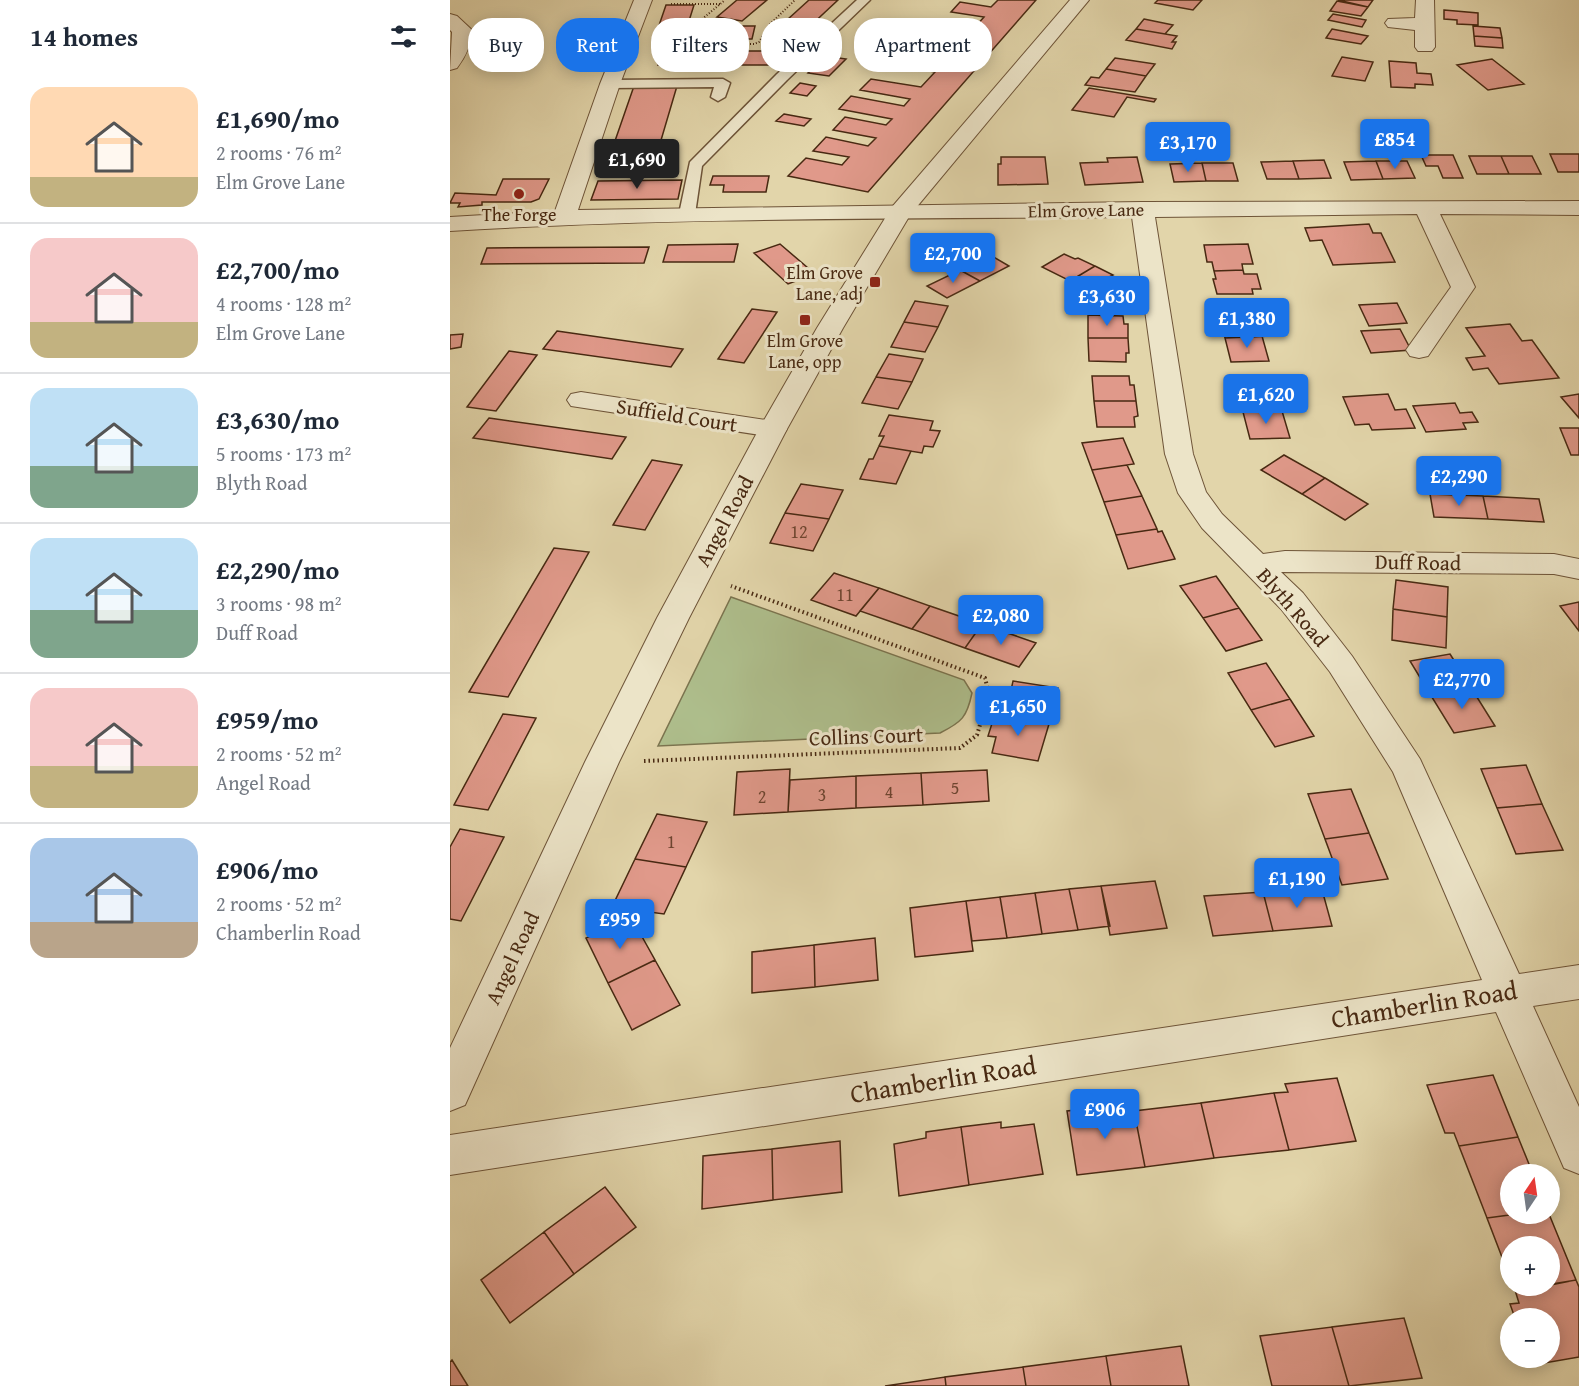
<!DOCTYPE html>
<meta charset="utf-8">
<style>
:root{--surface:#fff;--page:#f2f2f3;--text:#1f2937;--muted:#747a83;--line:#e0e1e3;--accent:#1a73e8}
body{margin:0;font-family:"Gentium Book Plus",serif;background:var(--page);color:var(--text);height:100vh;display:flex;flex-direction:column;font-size:22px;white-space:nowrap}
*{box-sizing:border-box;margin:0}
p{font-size:20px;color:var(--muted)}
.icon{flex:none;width:33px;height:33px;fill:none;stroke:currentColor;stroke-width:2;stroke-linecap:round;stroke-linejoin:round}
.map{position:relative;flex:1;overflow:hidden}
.sheet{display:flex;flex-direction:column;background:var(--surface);width:450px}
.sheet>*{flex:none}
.hud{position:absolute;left:18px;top:18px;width:570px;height:54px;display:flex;gap:12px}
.needle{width:39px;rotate:13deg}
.tools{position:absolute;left:1050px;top:1164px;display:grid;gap:12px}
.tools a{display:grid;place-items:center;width:60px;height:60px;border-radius:50%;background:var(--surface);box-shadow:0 3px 15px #0003;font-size:30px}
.price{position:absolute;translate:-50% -51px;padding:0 14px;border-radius:6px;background:var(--accent);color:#fff;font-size:20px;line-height:39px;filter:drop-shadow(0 2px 3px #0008)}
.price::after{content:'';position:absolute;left:50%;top:36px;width:18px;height:14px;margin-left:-9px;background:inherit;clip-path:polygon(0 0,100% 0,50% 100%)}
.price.active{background:#222;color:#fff}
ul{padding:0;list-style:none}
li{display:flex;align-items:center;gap:18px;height:150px;padding:0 30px}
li+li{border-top:2px solid var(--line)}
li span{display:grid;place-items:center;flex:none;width:168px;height:120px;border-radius:18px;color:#555}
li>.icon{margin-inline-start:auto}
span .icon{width:72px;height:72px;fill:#fffc;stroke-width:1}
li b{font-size:26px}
h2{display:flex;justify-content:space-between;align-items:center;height:72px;padding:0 30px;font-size:26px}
.tag{padding:0 21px;border-radius:24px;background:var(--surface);box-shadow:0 3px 15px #0003;font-size:21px;line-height:54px}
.tag.active{background:var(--accent);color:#fff}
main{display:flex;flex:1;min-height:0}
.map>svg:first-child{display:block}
.green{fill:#aebe8c;stroke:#7b744f;stroke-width:1.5}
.building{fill:#e0998a;stroke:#482912;stroke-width:1.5}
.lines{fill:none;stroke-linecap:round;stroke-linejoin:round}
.service-casing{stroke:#6e5438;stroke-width:3}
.minor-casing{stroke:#6e5438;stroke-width:2}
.tertiary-casing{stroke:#6e5438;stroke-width:2}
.path-far1{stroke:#482912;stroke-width:2;stroke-dasharray:1 2;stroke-linecap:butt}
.path{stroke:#482912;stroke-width:4;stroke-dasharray:1.5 3;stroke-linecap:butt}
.service{fill:#ece4c8;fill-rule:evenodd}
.minor{fill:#ece4c8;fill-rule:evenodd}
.tertiary{fill:#ece4c8;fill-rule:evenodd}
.poi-dot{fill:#8f2418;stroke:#ece4c8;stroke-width:2}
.labels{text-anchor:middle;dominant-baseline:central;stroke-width:6;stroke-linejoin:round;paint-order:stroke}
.far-street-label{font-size:18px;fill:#482912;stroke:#ece4c8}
.far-poi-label{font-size:18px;fill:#482912;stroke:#ece4c8}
.number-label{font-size:18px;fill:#6e4530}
.street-label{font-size:21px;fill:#482912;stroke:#ece4c8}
.near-street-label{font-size:26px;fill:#482912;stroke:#ece4c8}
</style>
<main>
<section class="sheet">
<h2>14 homes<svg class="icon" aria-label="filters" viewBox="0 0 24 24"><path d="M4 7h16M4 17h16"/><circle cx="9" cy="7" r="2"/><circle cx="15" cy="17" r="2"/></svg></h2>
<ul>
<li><span style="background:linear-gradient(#ffd9b3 75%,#c2b280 0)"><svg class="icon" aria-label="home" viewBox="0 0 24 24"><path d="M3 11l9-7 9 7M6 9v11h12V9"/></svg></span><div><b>£1,690/mo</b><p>2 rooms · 76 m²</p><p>Elm Grove Lane</p></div></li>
<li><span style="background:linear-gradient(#f6c9c9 70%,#c2b280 0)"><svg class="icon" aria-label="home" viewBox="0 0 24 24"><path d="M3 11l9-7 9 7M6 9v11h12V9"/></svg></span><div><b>£2,700/mo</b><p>4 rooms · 128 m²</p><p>Elm Grove Lane</p></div></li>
<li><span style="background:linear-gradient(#bfe0f5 65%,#7fa58c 0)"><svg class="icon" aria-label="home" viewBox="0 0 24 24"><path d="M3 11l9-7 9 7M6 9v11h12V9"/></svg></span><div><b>£3,630/mo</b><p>5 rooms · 173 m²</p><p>Blyth Road</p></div></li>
<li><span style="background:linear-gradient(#bfe0f5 60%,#7fa58c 0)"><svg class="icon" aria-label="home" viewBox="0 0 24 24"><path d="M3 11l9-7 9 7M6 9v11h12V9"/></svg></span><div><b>£2,290/mo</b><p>3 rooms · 98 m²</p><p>Duff Road</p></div></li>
<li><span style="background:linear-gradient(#f6c9c9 65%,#c2b280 0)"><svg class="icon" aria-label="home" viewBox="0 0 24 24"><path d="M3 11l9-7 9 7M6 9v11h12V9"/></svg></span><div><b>£959/mo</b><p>2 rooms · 52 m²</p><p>Angel Road</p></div></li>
<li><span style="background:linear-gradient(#a9c7e8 70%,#b9a48a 0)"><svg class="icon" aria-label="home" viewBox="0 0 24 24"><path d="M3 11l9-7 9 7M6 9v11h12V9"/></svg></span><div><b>£906/mo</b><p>2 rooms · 52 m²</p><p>Chamberlin Road</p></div></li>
</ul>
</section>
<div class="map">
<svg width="1129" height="1386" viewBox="0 0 1129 1386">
<rect width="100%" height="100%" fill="#e2d5aa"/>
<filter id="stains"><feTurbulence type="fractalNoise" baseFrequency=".00333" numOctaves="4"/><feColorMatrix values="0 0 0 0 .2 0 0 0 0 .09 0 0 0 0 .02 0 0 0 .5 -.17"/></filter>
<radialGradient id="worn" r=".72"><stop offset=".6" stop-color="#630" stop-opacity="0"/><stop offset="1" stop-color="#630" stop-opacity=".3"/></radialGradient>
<!-- green -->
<path class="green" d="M281,597L514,680L522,693C517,717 512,722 490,733L208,746Z"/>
<!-- building -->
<path class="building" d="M287,0H317L292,21L267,17Z
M359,0H388L341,44L315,40Z
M548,0H586L418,192L338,176L356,158L392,165L399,157L363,151L376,137L418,146L426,138L383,130L395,117L436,125L442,119L389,109L401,96L454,106L460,99L410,90L421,79L471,87L485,72L420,60L428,52L495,63L509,48L449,38L459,28L518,38L522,33L487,27L492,22L525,27L534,17L501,12L510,2L541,7Z
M708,0H752L743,10L705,3Z
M888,0H923L918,7Z
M887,1L918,7L911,16L880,11Z
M216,5H244L233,40H204Z
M994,10L1028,13V25L1007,24V20L994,19Z
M883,14L916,20L912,27L878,20Z
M694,19L723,25L715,34L686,29Z
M249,26H305L302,39H246Z
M1023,26L1050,28L1052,38L1024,36Z
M686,29L727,36L722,42H726L722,49L676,40Z
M882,29L918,36L911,44L876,38Z
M1024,36L1052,38L1053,48L1025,46Z
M213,51H326L323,65H208Z
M375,56L396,59L379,76L358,73Z
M892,57L923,62L915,81L882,76Z
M665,58L705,64L696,76L656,69Z
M1042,59L1074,84L1038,90L1007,65Z
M939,61L966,63L967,73L981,74L983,85L965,84V88L941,87Z
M656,69L696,76L685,92L635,85L641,77L649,78Z
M350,83L366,86L357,96L340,93Z
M184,86H227L204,164H157Z
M639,88L706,99L704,102L677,97L664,117L622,110Z
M334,114L361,119L354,126L326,121Z
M1100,154H1129V172H1108Z
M971,155H1003L1013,178H993L988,166H976Z
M1019,156H1051L1059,174H1027Z
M1051,156H1082L1091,174H1059Z
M551,157H595L598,184L548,185V164H551Z
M687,157L693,182L635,185L630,163L658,162L657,158Z
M874,160L881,178L849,179L843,161Z
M843,161L849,179H817L811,162Z
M926,161L933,179L901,180L894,162Z
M926,161H957L965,178L933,179Z
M752,163L756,181L724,182L720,164Z
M752,163H783L788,181H756Z
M263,176H319L316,192H273L274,185H260Z
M53,179H99L89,199L81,202H32V205L8,207L10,203H0L5,193L46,195Z
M232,180L228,199L141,200L148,181Z
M919,224L923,233H931L945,262L883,265L872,240L860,241L855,228Z
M288,244L284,262H213L218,245Z
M330,244L365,274L338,284L304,253Z
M798,244L803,264H792L793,270L764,271L762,262H757L754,245Z
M199,247L194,263L31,264L37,248Z
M535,252L559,266L530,281L510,270L522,264L517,261Z
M614,254L625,259L628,258L645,266L620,281L592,267Z
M645,266L663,275L661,276L672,282L649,296L620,281Z
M510,270L530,281L497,298L477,286Z
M793,270L794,274H807L811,289H802L803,294H767L763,279H766L764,271Z
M465,301L498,306L488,327L454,322Z
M947,303L957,323L919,326L909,305Z
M302,309L327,312L294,363L268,359Z
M638,315L673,316L674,324H678V338H638Z
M769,315H807L810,326H818L821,336L775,338Z
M454,322L488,327L475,352L441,347Z
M1060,324L1072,341L1082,340L1109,378L1049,384L1038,368L1023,370L1016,358L1035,356L1016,328Z
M950,329L961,350L921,353L911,331Z
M107,331L233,349L221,367L93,349Z
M13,334L11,347L0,349V335Z
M812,336L819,361L781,362L775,338Z
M638,338H678L679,353H676V362L639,361Z
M59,351L87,355L46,411L17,407Z
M439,354L473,359L462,382L426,377Z
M642,376H679L680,385H684L686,401H644Z
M426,377L462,382L448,409L412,403Z
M823,384L832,411L793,412L785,385Z
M938,394L945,410L956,409L965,428L922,430L919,424L905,425L893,397Z
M1129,394V418L1111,397Z
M644,401H686L688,416L684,417L685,427H647Z
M1005,403L1010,413L1022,412L1028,422L1013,423L1016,429L976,432L963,406Z
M832,411L840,438L800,439L793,412Z
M439,415L483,421L480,430L490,431L483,447L474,446L472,453L429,446L434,436H429Z
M39,418L176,437L162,459L23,438Z
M1110,428H1129V455H1121Z
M673,438L684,464L642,470L632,443Z
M429,446L461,451L446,484L410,479L419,459H423Z
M834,455L875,478L852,494L811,470Z
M202,460L232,465L195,530L163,525Z
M677,465L692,496L654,502L642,470Z
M875,478L918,504L895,520L852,494Z
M351,484L393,490L379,519L335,513Z
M980,494L1033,496L1038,519L984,517Z
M692,496L707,529L666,535L654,502Z
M1033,496L1089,499L1094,522L1038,519Z
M335,513L379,519L363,551L320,543Z
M707,529L708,532L712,531L725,559L678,569L666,535Z
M104,548L139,552L58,697L19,692Z
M384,573L429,588L406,616L361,600Z
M766,576L789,608L753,618L730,586Z
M946,580L998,587L997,617L943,609Z
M429,588L480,606L462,629L410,611Z
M1129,602V631L1110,606Z
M480,606L532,624L515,648L462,629Z
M789,608L812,640L776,651L753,618Z
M943,609L997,617L996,648L942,640Z
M532,624L586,643L569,667L515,648Z
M1000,654L1020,686L980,694L960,661Z
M816,663L840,699L801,710L778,673Z
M563,681L608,688L599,724L545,714L551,693L560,695Z
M1020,686L1045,726L1004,733L980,694Z
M840,699L864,736L825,747L801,710Z
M53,714L86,718L38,810L4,805Z
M545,714L599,724L588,761L542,753L546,737L538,736Z
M1076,765L1092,804L1047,808L1031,769Z
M340,769L338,812L284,815L287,772Z
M537,770L539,801L473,805L471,773Z
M471,773L473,805L406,808V776Z
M406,776V808L338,812L340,780Z
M901,789L919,833L875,839L858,794Z
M1092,804L1113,850L1066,854L1047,808Z
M207,814L257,822L236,867L185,859Z
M10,829L54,837L11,921L0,919V847Z
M919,833L938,879L892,885L875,839Z
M185,859L236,867L214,914L162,907Z
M705,881L717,928L660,935L651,886Z
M651,886L660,926L628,930L619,889Z
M871,886L882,926L823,931L813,892Z
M619,889L628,930L592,934L585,893Z
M813,892L823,931L763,936L754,896Z
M585,893L592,934L557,938L550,897Z
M550,897L557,938L522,941L516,901Z
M516,901L523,951L465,957L460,908Z
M181,917L205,960L158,983L136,938Z
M425,938L428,980L365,987L364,945Z
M364,945L365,987L302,993V952Z
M205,960L230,1005L182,1030L158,983Z
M1043,1075L1068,1137L1009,1146L1004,1133H995L977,1085Z
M887,1078L906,1141L839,1150L824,1093L838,1092L835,1084Z
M824,1093L839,1150L764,1158L751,1103Z
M751,1103L764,1158L695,1167L684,1111Z
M670,1105L672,1113L684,1111L695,1167L627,1175L617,1111Z
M551,1122V1128L584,1124L593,1174L519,1185L511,1127Z
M511,1127L519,1185L449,1196L444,1144L476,1138V1132Z
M1068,1137L1083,1174H1060V1214H1067L1037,1218L1009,1146Z
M390,1141L392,1192L323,1200L322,1149Z
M322,1149L323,1200L252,1209L253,1156Z
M155,1187L186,1227L124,1274L94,1232Z
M1067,1214H1099L1126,1280L1100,1285V1246H1060V1278L1037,1218Z
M94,1232L124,1274L60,1323L31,1280Z
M1126,1280L1129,1287V1357L1083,1365L1080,1358H1100V1318H1065L1060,1304L1069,1303L1065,1290Z
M954,1318L972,1378L899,1386L882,1327Z
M882,1327L899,1386H822L810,1336Z
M731,1346L739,1386H661L656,1356Z
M656,1356L661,1386H576L573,1367Z
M2,1360L18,1386H0V1362Z
M573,1367L576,1386H496L495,1377Z
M495,1377L496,1386H435Z"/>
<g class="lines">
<!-- service casing -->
<g class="service-casing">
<path id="service" d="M407,0H420L337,80L252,166L245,214L243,217H231L229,214L240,162L327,74Z
M273,79L280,83L275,97L268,101L261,97L264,87L160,88L153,84L160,80Z"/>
</g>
<!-- minor casing -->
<g class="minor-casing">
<path id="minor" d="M184,0H202L170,84L128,210L692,202L1129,201V215L990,214L1025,287L978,356L969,358L960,356L956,350L1001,287L967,214L705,217L743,454L756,492L772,514L813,554L835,551L1104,554L1129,559V579L1104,574L831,572L853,593L902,656L970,759L1069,974L1129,965V999L1083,1006L1129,1107V1174L1114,1168L1046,1012L0,1175V1135L1032,980L943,772L880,672L831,609L752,528L728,493L715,454L682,217C454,219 227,217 0,231V217L105,211L150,84Z
M966,0H984L985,47L982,51H968L965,47V30L938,27L935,23L938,19L965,18Z
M0,14L7,16L22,30C21,45 16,56 7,68L0,70L2,32L0,30Z
M131,392L323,421L333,423L337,429L333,435L323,437L121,406L117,400L121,394Z"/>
</g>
<!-- tertiary casing -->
<g class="tertiary-casing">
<path id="tertiary" d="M620,0H639L460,215L393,328L337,429L239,618L169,762L15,1105L0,1111V1048L135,762L207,618L309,429L367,328L442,207Z"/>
</g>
<!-- path-far1 -->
<path class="path-far1" d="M221,4H271
M207,45L304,44L309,42L320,24L345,0
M239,45L245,25L275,0"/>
<!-- path -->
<path class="path" d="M194,761L510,748L527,735L539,694L535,678L281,586"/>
<!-- service -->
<use href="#service" class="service"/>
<!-- minor -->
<use href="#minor" class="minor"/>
<!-- tertiary -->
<use href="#tertiary" class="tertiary"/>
</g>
<!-- markers -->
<g class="poi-dot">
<circle cx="69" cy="194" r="6"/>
<rect x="419" y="276" width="12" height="12" rx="3"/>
<rect x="349" y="314" width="12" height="12" rx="3"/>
</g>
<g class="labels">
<!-- far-street labels -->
<g class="far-street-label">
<text transform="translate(636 210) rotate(-1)">Elm Grove Lane</text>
</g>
<!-- far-poi labels -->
<g class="far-poi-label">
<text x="69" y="214">The Forge</text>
<text x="413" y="272" text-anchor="end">Elm Grove<tspan x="413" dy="21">Lane, adj</tspan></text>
<text x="355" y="340">Elm Grove<tspan x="355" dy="21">Lane, opp</tspan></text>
</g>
<!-- number labels -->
<g class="number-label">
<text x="349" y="531">12</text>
<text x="395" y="594">11</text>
<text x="505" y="787">5</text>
<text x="439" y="791">4</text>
<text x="372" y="794">3</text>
<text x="312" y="796">2</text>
<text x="221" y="841">1</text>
</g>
<!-- street labels -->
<g class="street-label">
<text transform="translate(227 415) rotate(9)">Suffield Court</text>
<text transform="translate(274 521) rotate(-62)">Angel Road</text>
<text transform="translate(968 562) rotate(1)">Duff Road</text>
<text transform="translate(843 607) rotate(49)">Blyth Road</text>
<text transform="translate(416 736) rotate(-2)">Collins Court</text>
<text transform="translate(62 958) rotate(-65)">Angel Road</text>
</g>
<!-- near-street labels -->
<g class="near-street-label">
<text transform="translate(974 1004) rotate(-9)">Chamberlin Road</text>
<text transform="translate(493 1079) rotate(-9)">Chamberlin Road</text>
</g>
</g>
<rect width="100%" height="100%" filter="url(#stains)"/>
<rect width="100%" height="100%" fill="url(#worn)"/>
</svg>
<div class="tools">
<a><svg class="needle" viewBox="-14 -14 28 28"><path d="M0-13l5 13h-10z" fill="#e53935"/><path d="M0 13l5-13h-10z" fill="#747a83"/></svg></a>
<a>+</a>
<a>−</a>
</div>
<b class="price" style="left:945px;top:170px">£854</b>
<b class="price" style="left:738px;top:173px">£3,170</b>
<b class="price active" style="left:187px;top:190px">£1,690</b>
<b class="price" style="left:503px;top:284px">£2,700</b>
<b class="price" style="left:657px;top:327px">£3,630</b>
<b class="price" style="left:797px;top:349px">£1,380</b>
<b class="price" style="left:816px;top:425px">£1,620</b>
<b class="price" style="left:1009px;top:507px">£2,290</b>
<b class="price" style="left:551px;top:646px">£2,080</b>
<b class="price" style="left:1012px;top:710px">£2,770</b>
<b class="price" style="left:568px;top:737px">£1,650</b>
<b class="price" style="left:847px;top:909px">£1,190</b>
<b class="price" style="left:170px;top:950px">£959</b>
<b class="price" style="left:655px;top:1140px">£906</b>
<div class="hud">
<a class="tag">Buy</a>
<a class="tag active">Rent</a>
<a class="tag">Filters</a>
<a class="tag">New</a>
<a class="tag">Apartment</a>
</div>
</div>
</main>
